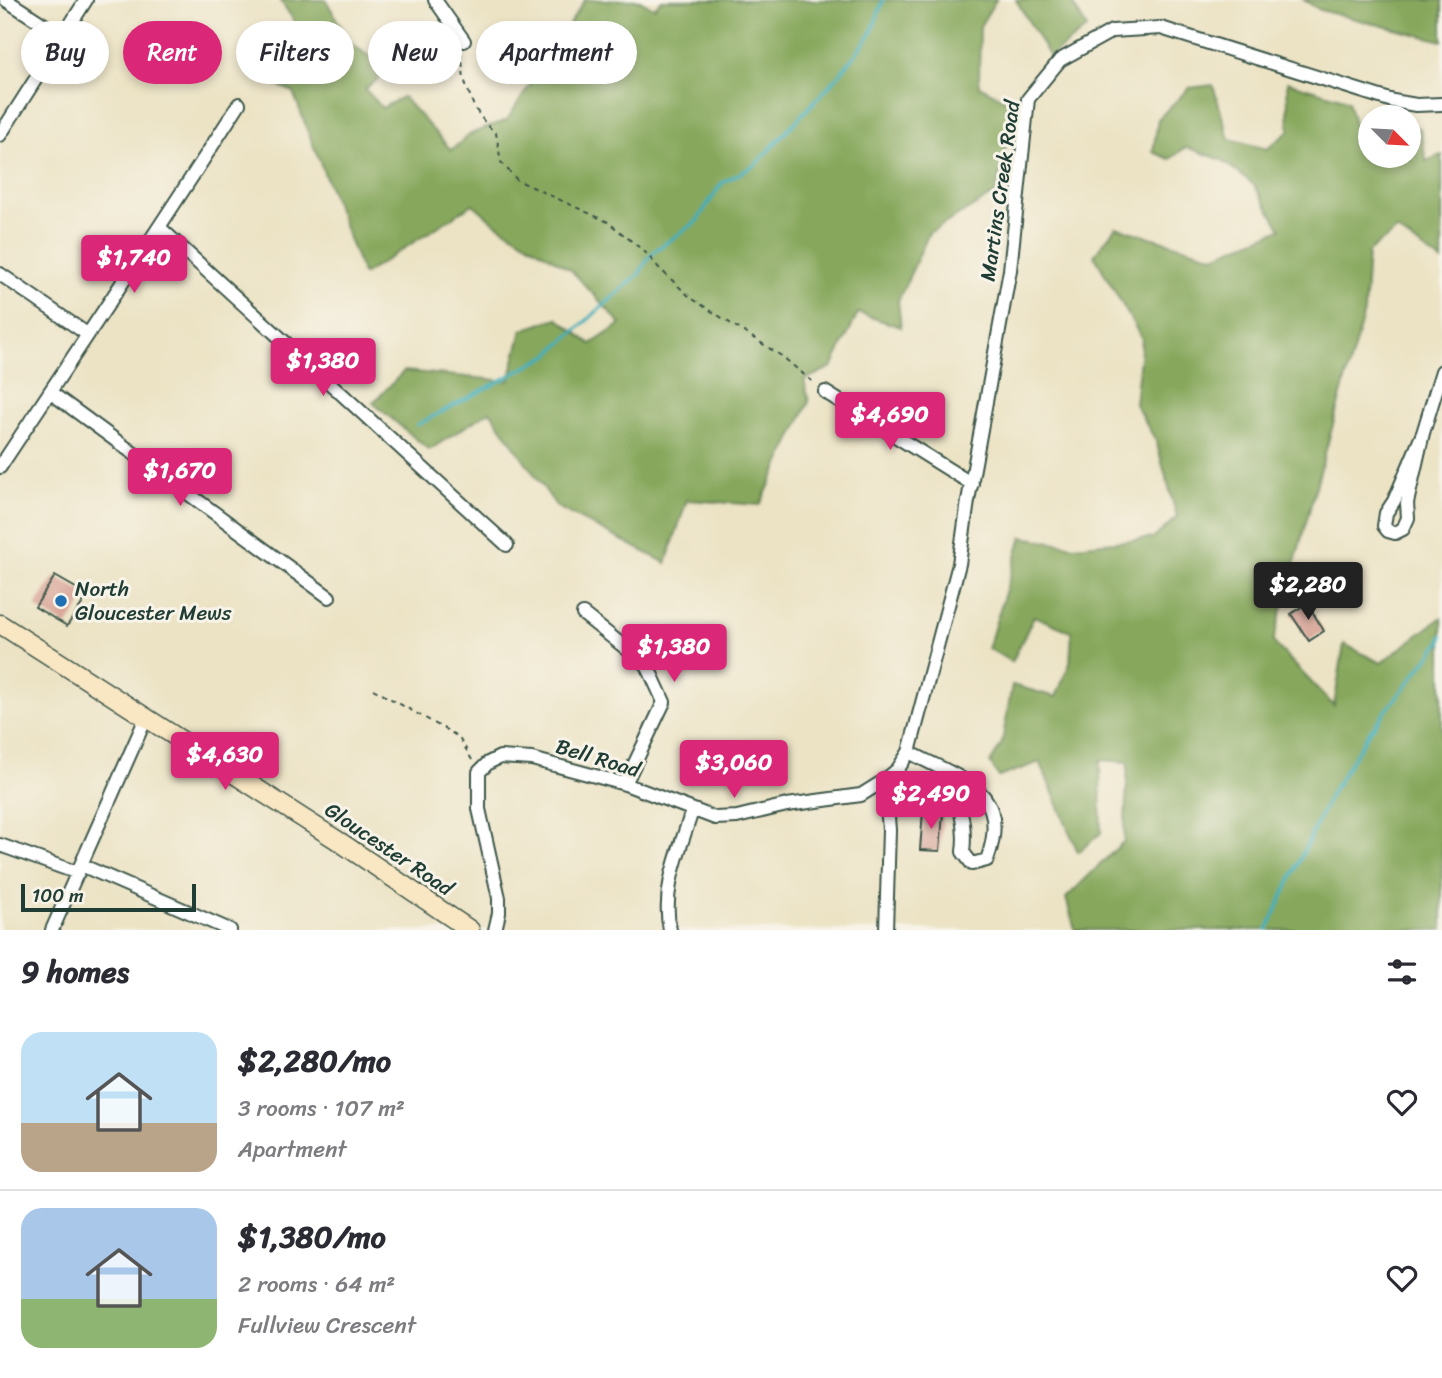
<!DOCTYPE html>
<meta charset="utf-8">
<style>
:root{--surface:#fff;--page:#f7f7f7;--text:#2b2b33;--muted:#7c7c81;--line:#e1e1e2;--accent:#db2777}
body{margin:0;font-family:Sriracha,sans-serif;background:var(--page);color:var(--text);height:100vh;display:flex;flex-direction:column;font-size:26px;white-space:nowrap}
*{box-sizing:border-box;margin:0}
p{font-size:23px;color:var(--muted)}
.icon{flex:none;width:38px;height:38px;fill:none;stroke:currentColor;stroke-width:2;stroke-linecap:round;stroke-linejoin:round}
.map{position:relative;height:930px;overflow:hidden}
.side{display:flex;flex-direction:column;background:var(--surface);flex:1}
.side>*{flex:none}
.hud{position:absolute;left:21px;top:21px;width:700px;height:63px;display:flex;gap:14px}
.needle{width:46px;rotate:114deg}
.tools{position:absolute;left:1358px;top:105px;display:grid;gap:14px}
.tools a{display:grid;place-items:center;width:63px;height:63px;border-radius:50%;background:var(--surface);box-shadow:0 4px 10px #0003;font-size:35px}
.scale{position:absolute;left:21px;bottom:18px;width:175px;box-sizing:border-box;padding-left:7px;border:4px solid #1f3d34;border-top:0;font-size:19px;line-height:24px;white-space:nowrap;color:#1f3d34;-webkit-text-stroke:5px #f7f3e8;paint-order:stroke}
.price{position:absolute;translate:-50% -60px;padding:0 16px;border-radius:7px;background:var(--accent);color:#fff;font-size:23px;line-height:46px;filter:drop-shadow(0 2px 4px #0008)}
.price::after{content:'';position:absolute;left:50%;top:42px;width:21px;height:16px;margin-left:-10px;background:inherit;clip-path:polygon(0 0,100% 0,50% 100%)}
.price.current{background:#222;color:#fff}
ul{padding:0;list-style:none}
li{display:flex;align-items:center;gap:21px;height:175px;padding:0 21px}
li+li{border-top:2px solid var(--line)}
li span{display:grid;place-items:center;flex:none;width:196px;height:140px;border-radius:21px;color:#555}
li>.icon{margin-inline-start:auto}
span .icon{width:84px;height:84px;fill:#fffc;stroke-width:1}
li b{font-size:30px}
h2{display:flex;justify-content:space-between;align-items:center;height:84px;padding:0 21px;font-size:30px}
.tag{padding:0 24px;border-radius:32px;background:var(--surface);box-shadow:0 4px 10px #0003;font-size:24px;line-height:63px}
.tag.current{background:var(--accent);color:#fff}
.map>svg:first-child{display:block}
.forest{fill:#86a75b;stroke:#527248;stroke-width:2}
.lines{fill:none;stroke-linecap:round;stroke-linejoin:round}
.stream{stroke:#40afbb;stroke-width:3.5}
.building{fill:#d59e90}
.minor-casing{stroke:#3e564a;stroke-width:16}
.secondary-casing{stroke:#3e564a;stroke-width:21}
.path{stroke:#3e564a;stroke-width:2;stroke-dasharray:5 5;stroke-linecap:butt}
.minor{stroke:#fff;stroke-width:12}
.secondary{stroke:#f9e7c3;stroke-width:18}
.poi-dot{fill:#1f6fb2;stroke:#f7f3e8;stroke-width:2.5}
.labels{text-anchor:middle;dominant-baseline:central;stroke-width:6;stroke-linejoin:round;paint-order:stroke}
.street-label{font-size:21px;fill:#1f3d34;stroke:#f7f3e8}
.poi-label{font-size:21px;fill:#1f3d34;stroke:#f7f3e8;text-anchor:start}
</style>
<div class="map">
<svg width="1442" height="930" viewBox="0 0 1442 930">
<rect width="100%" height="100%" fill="#f7f3e8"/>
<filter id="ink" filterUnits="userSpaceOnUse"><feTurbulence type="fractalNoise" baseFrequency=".0143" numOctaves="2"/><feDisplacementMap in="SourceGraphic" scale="14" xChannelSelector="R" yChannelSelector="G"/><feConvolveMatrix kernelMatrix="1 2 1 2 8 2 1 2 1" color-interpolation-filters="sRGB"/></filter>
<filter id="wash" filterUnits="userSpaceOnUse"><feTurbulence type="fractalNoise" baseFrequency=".00686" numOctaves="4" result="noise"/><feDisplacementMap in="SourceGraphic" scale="28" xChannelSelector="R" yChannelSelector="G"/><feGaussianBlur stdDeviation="1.57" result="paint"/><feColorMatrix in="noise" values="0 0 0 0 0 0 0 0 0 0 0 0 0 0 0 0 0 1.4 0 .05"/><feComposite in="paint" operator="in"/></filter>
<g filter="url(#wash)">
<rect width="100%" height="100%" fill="#ece3c5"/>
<!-- forest -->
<path class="forest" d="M280,0H326L350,43L373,59L385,74L365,89L382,108L403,97L451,150L471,134L507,120L585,0H640L654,8L662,0H996L980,26L979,86L1014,104L996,193L929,233L898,301L901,327L858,313L832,367L804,380L809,402L760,505L687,500L666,563L557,507L490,411L429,450L373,403L404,371L509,381L522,330L557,318L591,344L621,324L571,270L496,224L473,204L363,275L293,92L266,80L303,34Z
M1016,0H1070L1087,28L1050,57Z
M1304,0H1442V41L1320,10Z
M1287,82L1348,100L1357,135L1370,138V156H1409V126L1420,128L1426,161L1442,155V262L1397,230L1368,252L1364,312L1273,642L1334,706L1344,644L1381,663L1442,617V930H1075L1066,898L1124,841L1128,762L1100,760L1101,833L1078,852L1040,762L999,777L990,763L1002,743L1012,685L1056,697L1070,663L1072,632L1034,616L1012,662L988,648L1022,537L1074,546L1154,538L1177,517L1156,441L1135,404L1142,339L1094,255L1116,227L1214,256L1281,229L1254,185L1222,160L1186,147L1170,159L1153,152L1158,119L1189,88L1213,85L1229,139L1267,149L1289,131Z"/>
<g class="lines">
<!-- stream -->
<path class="stream" d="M417,425L547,356L639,274L649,257L656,250L696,222L722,183L755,165L840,74L871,34L883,0
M1267,930L1330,795L1370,731L1440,643L1442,636"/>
</g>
<g id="blocks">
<!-- building -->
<path class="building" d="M55,576L88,595L67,626L35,607Z
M1307,603L1324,631L1309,641L1291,614Z
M923,811L943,813L940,851L920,850Z"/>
</g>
</g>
<g filter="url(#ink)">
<use href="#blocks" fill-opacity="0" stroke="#3e564a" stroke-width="2"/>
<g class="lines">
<!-- minor casing -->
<g class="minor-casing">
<path id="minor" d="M6,0L63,37
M435,0L464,41
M0,135L86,0
M160,228L507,545
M0,274L87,334
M50,392L329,597
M825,392L972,484
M1423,433L1394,501L1386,513L1384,526L1388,531L1395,533L1403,529L1408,518L1407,503L1423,433L1442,371
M0,467C80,346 161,226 239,104
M583,614L647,665L664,702L625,784
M909,752C960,780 1013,788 987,860L972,864L963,852C967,820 958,800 945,771
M885,780L889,830L886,930
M0,845L78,873
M81,865L230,930
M52,930L146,718
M495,930L499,913V898L479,809V772L488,763L500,757L532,759L625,784L715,818L737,817L787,805L861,795L885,780L898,769L909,752L959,564L968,501L1010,270L1028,99L1060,60L1112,31L1161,28L1393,101L1416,105L1442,104
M670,930C661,889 680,850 692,811"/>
</g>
<!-- secondary casing -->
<g class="secondary-casing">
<path id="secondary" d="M0,624L340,842L470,930"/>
</g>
<!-- path -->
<path class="path" d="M461,52L464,79L474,107L486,124L496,133L501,162L517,180L608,222L645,252L659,268L691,298L783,357L815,384
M373,689L459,737L472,760"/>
<!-- minor -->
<use href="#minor" class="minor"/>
<!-- secondary -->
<use href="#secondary" class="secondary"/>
</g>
</g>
<!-- markers -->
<circle class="poi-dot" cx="61" cy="601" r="7"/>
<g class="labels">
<!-- street labels -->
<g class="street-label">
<text transform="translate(1000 191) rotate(-82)">Martins Creek Road</text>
<text transform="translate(598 758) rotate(17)">Bell Road</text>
<text transform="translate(389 849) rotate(34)">Gloucester Road</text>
</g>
<!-- poi labels -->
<g class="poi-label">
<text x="75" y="589">North<tspan x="75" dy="24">Gloucester Mews</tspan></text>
</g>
</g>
</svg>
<div class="tools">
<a><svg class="needle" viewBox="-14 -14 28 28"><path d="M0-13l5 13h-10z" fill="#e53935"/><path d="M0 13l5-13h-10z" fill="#7c7c81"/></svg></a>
</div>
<div class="scale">100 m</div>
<b class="price" style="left:134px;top:295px">$1,740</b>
<b class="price" style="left:323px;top:398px">$1,380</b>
<b class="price" style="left:890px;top:452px">$4,690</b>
<b class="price" style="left:180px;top:508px">$1,670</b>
<b class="price current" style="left:1308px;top:622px">$2,280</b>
<b class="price" style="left:674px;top:684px">$1,380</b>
<b class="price" style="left:225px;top:792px">$4,630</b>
<b class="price" style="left:734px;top:800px">$3,060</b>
<b class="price" style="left:931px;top:831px">$2,490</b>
<div class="hud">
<a class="tag">Buy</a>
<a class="tag current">Rent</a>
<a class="tag">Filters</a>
<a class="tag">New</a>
<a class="tag">Apartment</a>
</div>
</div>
<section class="side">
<h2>9 homes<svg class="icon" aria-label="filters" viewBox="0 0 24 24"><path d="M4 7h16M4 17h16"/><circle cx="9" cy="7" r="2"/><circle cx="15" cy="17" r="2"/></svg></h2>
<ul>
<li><span style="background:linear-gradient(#bfe0f5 65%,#b9a48a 0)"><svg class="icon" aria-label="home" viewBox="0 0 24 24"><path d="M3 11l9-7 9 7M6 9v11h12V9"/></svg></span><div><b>$2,280/mo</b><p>3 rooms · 107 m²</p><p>Apartment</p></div><svg class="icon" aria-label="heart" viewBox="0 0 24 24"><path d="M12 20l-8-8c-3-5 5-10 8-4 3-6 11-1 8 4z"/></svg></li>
<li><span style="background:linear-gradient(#a9c7e8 65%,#8fb573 0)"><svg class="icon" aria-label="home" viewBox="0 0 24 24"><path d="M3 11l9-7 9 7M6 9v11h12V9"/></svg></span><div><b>$1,380/mo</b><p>2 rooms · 64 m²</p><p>Fullview Crescent</p></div><svg class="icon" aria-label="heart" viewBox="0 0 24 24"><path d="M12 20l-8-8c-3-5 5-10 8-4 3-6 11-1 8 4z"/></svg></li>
</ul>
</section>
